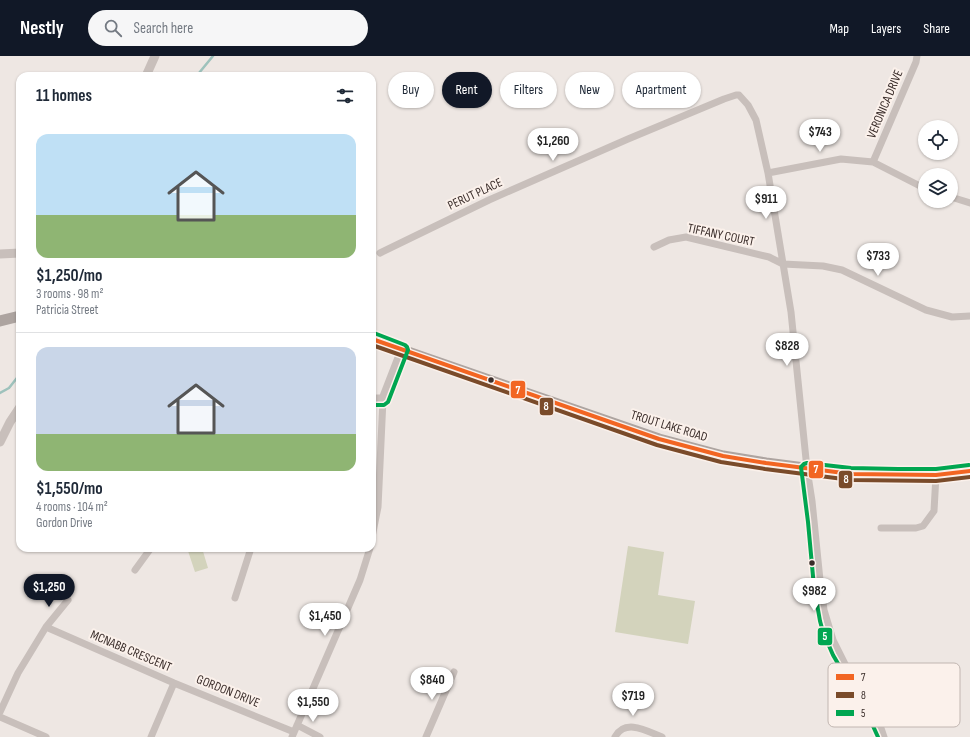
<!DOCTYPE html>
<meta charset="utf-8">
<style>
:root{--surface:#fff;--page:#f6f6f7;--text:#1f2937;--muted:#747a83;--line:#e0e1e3;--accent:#111827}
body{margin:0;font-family:"Sofia Sans Condensed",sans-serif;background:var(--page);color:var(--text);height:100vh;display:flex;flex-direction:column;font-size:15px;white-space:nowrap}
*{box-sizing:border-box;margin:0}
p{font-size:13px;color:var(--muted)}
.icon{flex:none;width:22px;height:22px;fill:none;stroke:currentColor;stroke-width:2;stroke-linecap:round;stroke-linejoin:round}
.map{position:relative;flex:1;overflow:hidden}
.side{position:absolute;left:16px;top:16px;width:360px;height:480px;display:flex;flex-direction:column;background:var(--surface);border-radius:12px;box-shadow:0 1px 3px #0004}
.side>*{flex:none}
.hud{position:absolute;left:388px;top:16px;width:380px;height:36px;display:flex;gap:8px}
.controls{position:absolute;left:918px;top:64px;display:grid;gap:8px}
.controls a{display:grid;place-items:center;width:40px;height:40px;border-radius:50%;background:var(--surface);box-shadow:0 1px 3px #0004;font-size:20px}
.price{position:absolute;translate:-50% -34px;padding:0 9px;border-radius:14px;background:#fff;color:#222;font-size:13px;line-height:26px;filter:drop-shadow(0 1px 2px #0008)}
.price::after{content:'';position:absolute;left:50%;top:24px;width:12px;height:9px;margin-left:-6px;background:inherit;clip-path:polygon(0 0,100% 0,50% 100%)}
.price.current{background:var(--accent);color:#fff}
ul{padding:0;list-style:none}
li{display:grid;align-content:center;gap:8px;height:212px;padding:0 20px}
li+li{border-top:1px solid var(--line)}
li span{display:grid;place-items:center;height:124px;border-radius:12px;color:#555}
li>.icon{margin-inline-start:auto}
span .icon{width:72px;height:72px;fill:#fffc;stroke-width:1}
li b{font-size:17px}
h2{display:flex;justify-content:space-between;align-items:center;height:48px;padding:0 20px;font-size:17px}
.pill{padding:0 14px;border-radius:18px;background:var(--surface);box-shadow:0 1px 3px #0004;font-size:14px;line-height:36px}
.pill.current{background:var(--accent);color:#fff}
header{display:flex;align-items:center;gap:24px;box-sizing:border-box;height:56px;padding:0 20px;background:var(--accent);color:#fff}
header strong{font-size:19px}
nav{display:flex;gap:22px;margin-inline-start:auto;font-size:14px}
.search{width:280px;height:36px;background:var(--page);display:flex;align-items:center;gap:10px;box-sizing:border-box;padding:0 14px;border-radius:22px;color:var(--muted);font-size:15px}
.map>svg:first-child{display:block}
.green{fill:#d3d3bc}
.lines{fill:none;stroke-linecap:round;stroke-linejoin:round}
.stream{stroke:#9ec2bc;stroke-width:2.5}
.minor{stroke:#c8bfbb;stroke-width:7}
.tertiary{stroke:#c8bfbb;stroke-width:9}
.primary{stroke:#ada4a0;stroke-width:11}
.bus-1-casing{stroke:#fbf1eb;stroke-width:7}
.bus-2-casing{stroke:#fbf1eb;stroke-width:7}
.bus-3-casing{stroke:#fbf1eb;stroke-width:7}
.bus-1{stroke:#f26522;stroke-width:4}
.bus-2{stroke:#7a4b2a;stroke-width:4}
.bus-3{stroke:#00a651;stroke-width:4}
.bus-dot{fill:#392c29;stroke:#fbf1eb;stroke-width:1.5}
.labels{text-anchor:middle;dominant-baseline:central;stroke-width:4;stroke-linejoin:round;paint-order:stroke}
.street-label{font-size:13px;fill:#392c29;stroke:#fbf1eb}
.key{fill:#fbf1eb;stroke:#c1b6b1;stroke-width:1}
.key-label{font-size:11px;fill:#392c29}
.line-badge{stroke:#fbf1eb;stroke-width:1.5}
.badge-label{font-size:11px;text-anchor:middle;font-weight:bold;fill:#fff}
</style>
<header>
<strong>Nestly</strong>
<div class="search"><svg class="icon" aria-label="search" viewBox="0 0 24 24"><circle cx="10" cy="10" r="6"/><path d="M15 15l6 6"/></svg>Search here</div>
<nav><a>Map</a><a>Layers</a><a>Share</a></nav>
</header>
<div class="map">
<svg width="970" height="681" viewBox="0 0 970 681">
<rect width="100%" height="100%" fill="#eee7e3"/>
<!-- green -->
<path class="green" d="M628,490L664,496L658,539L695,545L688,588L615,576Z
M187,492H202L208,512L195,516Z"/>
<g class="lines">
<!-- stream -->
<path class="stream" d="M195,20L199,17L213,0
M0,337L9,332L20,318"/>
<!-- minor -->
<path class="minor" d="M873,106L916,6L917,0
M768,117L841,103L873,106L920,130L925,132
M951,141L970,147
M654,191L669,184L686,181L769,201L783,208L823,210L842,214L926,254L952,261L970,260
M380,197L489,144L628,83L724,43L736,39H739L748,49L756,64L768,117L791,256L807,413L812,445L820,524L824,554L833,584L846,610L867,646L881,672L884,681
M881,472H916L923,470L934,455L936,419
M372,481L378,451L383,343
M135,514L151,492
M235,542L251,492
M46,571L174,627L294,676
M0,656L18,617L46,571L68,544
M0,661L46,681
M297,669L320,681
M151,681L174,627
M292,681L360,524L370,492
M426,681L454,616
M615,681C625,662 647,675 662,681"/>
<!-- tertiary -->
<path class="tertiary" d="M146,20L155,0
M0,198L20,197
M372,343H383L402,294
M0,386L10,366L20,351"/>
<!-- primary -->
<path class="primary" d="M0,265L20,260
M372,283L402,294L659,383L723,400L766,407L851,418L936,419L970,415"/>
<!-- bus-1 casing -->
<g class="bus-1-casing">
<path id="bus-1" d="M372,283L659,383L723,400L766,407L851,418L936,419L970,415"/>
</g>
<!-- bus-2 casing -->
<g class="bus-2-casing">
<path id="bus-2" d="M372,289L657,389L721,406L765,413L851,424L936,425L970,421"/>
</g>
<!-- bus-3 casing -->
<g class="bus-3-casing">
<path id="bus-3" d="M372,349H384L388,346L408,294L407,291L405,289L374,277
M878,681L868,659L833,599L823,576L820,565L814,531L808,466L801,411L804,408L807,407L851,412L898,413H936L969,409"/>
</g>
<!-- bus-1 -->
<use href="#bus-1" class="bus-1"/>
<!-- bus-2 -->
<use href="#bus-2" class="bus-2"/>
<!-- bus-3 -->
<use href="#bus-3" class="bus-3"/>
</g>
<!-- markers -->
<g class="bus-dot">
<circle cx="491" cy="324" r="3.5"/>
<circle cx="812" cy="507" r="3.5"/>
</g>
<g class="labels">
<!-- street labels -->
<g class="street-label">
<text transform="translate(885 48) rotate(-67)">VERONICA DRIVE</text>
<text transform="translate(475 138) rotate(-25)">PERUT PLACE</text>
<text transform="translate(721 179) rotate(12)">TIFFANY COURT</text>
<text transform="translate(669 370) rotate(17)">TROUT LAKE ROAD</text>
<text transform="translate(131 595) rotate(23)">MCNABB CRESCENT</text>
<text transform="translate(228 635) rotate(22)">GORDON DRIVE</text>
</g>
</g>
<!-- legend -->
<rect x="828" y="607" width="132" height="64" rx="6" class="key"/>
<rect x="836" y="618" width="18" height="6" fill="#f26522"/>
<rect x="836" y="636" width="18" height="6" fill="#7a4b2a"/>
<rect x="836" y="654" width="18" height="6" fill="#00a651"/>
<g class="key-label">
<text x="861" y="625">7</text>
<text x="861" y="643">8</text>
<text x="861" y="661">5</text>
</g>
<g class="line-badge">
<rect x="510" y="324" width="16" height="19" rx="4" fill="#f26522"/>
<rect x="539" y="341" width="15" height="19" rx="4" fill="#7a4b2a"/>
<rect x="808" y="404" width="16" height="19" rx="4" fill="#f26522"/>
<rect x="838" y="414" width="15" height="19" rx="4" fill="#7a4b2a"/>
<rect x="817" y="571" width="16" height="19" rx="4" fill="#00a651"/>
</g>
<g class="badge-label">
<text x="518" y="338">7</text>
<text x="546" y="354">8</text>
<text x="816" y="417">7</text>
<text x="846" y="427">8</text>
<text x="825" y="584">5</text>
</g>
</svg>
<div class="controls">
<a><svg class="icon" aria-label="locate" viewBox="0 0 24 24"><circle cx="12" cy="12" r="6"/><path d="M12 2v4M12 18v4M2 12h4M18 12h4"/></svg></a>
<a><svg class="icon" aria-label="layers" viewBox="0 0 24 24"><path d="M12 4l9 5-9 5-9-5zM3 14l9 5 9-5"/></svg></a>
</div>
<b class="price" style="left:820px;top:97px">$743</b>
<b class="price" style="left:553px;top:106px">$1,260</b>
<b class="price" style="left:766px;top:164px">$911</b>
<b class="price" style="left:878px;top:221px">$733</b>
<b class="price" style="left:787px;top:311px">$828</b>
<b class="price current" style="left:49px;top:552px">$1,250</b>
<b class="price" style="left:814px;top:556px">$982</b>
<b class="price" style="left:325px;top:581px">$1,450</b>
<b class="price" style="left:432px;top:645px">$840</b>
<b class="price" style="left:633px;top:661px">$719</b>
<b class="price" style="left:313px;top:667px">$1,550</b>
<div class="hud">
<a class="pill">Buy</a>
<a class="pill current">Rent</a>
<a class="pill">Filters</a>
<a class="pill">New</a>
<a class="pill">Apartment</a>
</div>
<section class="side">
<h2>11 homes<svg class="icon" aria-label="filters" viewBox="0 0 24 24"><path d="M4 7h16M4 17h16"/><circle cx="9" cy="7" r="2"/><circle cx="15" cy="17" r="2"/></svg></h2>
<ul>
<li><span style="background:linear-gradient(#bfe0f5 65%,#8fb573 0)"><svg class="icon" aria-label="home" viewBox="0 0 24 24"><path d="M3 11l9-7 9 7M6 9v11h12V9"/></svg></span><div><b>$1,250/mo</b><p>3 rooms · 98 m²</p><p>Patricia Street</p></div></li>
<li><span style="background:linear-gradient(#c9d6e8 70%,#8fb573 0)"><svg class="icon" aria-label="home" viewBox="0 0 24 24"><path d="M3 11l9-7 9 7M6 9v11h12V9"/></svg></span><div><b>$1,550/mo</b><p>4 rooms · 104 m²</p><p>Gordon Drive</p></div></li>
</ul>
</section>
</div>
